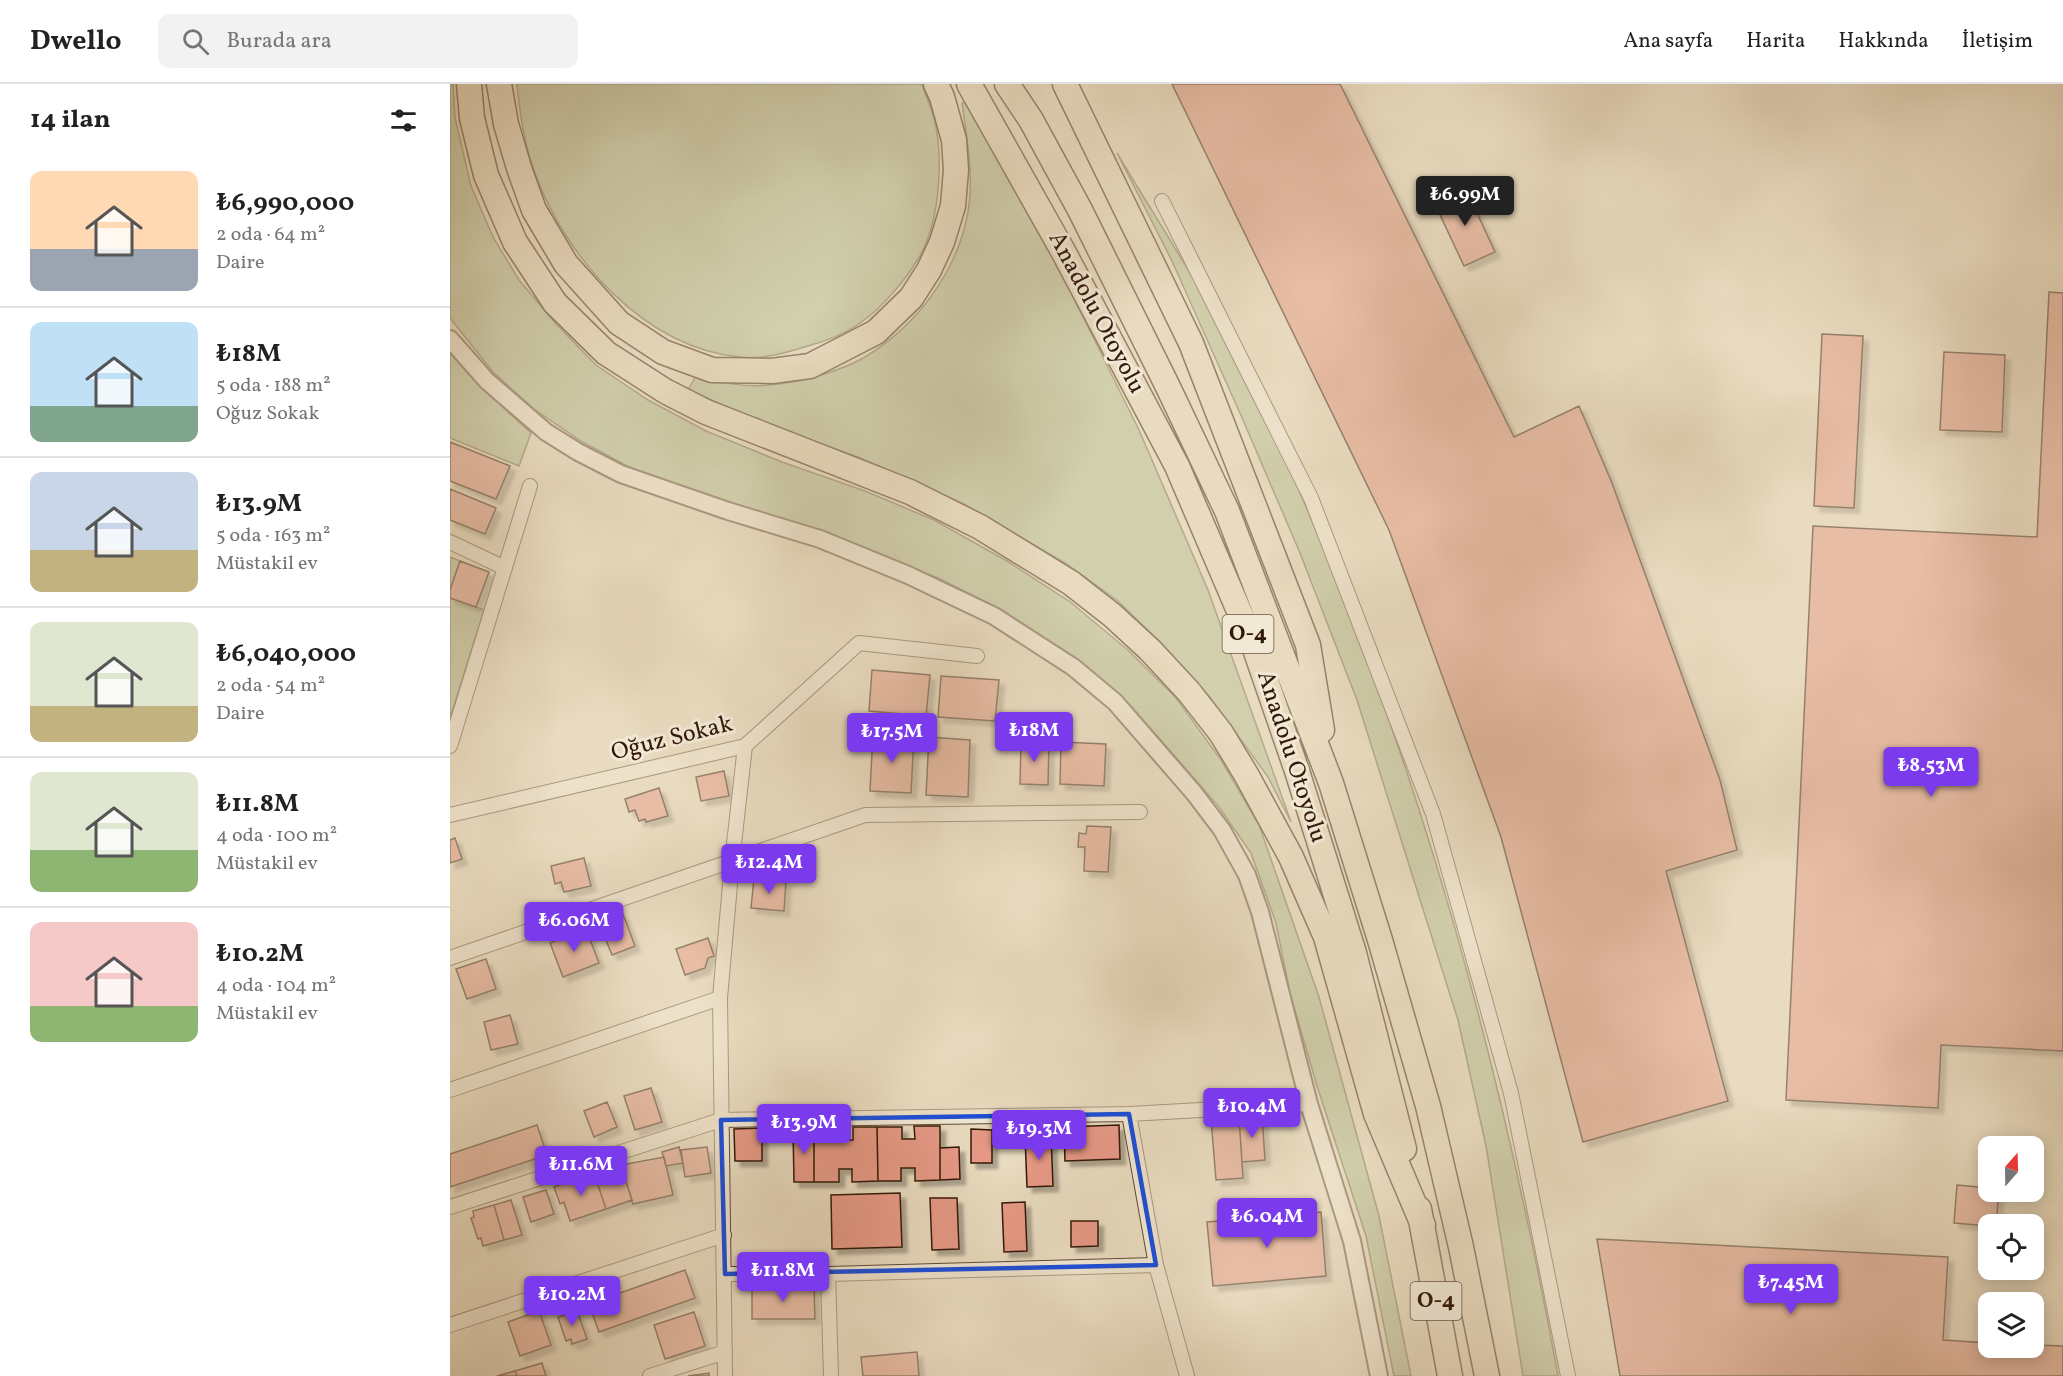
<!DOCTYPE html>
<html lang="tr">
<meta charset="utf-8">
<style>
:root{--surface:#fff;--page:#f2f2f2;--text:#222;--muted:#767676;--line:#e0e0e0;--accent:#7c3aed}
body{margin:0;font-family:Vollkorn,serif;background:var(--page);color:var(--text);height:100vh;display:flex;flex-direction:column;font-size:22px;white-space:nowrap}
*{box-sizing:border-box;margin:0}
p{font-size:20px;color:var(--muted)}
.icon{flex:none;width:33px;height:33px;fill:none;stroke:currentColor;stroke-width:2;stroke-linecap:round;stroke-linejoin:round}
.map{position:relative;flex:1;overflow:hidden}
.details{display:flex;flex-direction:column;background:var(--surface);width:450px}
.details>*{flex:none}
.needle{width:39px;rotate:20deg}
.tools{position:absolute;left:1528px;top:1052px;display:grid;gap:12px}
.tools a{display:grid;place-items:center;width:66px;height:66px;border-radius:12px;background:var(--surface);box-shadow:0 3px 15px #0003;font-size:30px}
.price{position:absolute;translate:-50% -51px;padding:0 14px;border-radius:6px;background:var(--accent);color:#fff;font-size:20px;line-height:39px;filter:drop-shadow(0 2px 3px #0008)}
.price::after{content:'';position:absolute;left:50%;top:36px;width:18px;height:14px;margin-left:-9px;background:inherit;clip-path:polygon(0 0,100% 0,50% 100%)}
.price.current{background:#222;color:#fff}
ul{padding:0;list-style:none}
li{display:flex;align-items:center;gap:18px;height:150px;padding:0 30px}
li+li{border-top:2px solid var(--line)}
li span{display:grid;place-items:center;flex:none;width:168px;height:120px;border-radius:12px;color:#555}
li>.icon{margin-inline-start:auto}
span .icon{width:72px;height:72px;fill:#fffc;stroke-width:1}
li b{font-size:26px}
h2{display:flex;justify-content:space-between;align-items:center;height:72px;padding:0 30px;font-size:26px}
header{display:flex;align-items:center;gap:36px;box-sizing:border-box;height:84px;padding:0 30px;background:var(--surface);border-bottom:2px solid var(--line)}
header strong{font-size:28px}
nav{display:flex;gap:33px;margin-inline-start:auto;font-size:21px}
.search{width:420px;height:54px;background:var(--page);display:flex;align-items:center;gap:15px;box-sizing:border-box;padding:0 21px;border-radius:12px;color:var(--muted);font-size:22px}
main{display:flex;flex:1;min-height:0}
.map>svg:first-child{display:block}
.grass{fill:#b4c194;stroke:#746d4e;stroke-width:1.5}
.building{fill:#e79986;stroke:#331907;stroke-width:1.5;filter:url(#shadow)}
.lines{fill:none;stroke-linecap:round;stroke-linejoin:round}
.minor-casing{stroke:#604a35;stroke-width:16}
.tertiary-casing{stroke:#604a35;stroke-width:20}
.motorway-casing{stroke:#331907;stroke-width:27}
.minor{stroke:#f1e8d5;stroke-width:14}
.tertiary{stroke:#f1e8d5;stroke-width:16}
.motorway{stroke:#e9dbbf;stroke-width:24}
.marked{fill:none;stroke:#1d4ed8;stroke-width:4.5;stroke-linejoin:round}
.labels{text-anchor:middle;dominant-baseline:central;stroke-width:6;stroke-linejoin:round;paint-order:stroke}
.shield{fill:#f1e8d5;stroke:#6c5745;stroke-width:1.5}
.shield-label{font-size:22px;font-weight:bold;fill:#331907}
.street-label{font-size:24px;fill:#331907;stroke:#f1e8d5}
</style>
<header>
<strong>Dwello</strong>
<div class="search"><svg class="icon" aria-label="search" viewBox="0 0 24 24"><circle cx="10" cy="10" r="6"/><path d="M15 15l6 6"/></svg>Burada ara</div>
<nav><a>Ana sayfa</a><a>Harita</a><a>Hakkında</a><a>İletişim</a></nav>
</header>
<main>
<section class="details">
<h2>14 ilan<svg class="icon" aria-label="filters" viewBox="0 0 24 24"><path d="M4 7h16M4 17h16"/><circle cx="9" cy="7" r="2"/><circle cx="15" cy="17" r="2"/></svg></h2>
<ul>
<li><span style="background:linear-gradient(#ffd9b3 65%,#9aa5b1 0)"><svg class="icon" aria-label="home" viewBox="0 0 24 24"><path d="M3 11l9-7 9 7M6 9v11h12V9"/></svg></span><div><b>₺6,990,000</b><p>2 oda · 64 m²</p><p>Daire</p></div></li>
<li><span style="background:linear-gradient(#bfe0f5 70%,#7fa58c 0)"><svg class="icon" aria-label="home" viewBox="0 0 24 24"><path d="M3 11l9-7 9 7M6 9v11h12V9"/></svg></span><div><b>₺18M</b><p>5 oda · 188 m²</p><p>Oğuz Sokak</p></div></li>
<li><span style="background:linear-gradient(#c9d6e8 65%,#c2b280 0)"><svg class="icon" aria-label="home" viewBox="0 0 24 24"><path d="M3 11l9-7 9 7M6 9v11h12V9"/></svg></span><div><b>₺13.9M</b><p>5 oda · 163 m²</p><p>Müstakil ev</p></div></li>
<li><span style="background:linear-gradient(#dfe7d0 70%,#c2b280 0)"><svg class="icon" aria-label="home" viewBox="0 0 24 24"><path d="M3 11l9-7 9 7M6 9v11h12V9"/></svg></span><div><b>₺6,040,000</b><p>2 oda · 54 m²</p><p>Daire</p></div></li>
<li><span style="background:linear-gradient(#dfe7d0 65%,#8fb573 0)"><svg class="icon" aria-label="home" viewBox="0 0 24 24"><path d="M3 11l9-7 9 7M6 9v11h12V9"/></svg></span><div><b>₺11.8M</b><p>4 oda · 100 m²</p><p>Müstakil ev</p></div></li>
<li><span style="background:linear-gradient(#f6c9c9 70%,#8fb573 0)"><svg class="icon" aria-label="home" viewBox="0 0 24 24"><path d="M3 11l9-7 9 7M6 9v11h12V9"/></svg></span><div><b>₺10.2M</b><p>4 oda · 104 m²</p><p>Müstakil ev</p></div></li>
</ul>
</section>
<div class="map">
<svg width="1613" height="1292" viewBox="0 0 1613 1292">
<defs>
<filter id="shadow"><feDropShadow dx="5.5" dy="5.5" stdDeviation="1.5" flood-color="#0004"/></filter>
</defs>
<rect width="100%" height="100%" fill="#e9dbbf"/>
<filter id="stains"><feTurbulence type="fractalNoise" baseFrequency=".00333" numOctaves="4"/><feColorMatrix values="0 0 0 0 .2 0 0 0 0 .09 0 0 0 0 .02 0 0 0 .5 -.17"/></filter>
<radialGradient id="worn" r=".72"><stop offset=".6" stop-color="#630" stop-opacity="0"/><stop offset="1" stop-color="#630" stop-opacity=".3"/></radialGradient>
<!-- grass -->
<path class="grass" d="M0,0H3L5,34L21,102L43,153L69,196L106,240L146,281L198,316L256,347L332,378L415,407L484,436L557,477L619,517L679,567L726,614L771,676L809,741L869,913L929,1132L961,1292H944L916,1152L867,1002L840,909L826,839L801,769L769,723L682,623L628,576L552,526L488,494L422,468L239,406L177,382L131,357L84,325L43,288L0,234Z
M67,0H472C476,14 484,29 486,43C493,81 489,142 468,175C456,195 433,223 414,236C399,248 379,256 361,261C339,268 313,276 290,273C195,264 116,175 85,89C74,60 70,30 67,0Z
M520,16L585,136L689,346L758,506L841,738L818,693L759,612L712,560L668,517L615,479L514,420L408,373L326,344L238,306L246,292C269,298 295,304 319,301C348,299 389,288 415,273C465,243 505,191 517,133C525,95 517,56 512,19Z
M667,69C706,135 749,199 784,268C946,591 1043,937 1108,1292H1073L1036,1062L1008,936L907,616L850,469L793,336L722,177Z
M0,269L33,305L81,349L69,382L0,354Z
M0,473L10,477L0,506Z
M0,514L34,526L0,634Z"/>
<!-- building -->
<path class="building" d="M722,0H890L1064,353L1129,322L1162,399L1270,696L1287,766L1216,787L1278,1017L1133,1058L1051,753L939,446Z
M1015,103L1045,168L1014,182L984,118Z
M1599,208L1613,209V967L1491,961L1488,1024L1336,1016L1363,442L1587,453Z
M1372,250L1413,252L1404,424L1364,422Z
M1494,268L1555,271L1552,348L1490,346Z
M0,358L60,382L46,415L0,397Z
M0,405L46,424L35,450L0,436Z
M10,477L39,488L26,523L0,514V506Z
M422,586L480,591L476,632L419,627Z
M491,592L549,596L545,637L488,633Z
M423,650L464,652L461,709L420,707Z
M479,653L520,656L518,713L476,711Z
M571,658L599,659L598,701L570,700Z
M611,658L656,660L654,702L610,700Z
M274,687L279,712L251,717L246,693Z
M209,704L218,732L196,738L195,735L189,737L185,726L179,728L175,715Z
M637,742L661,743L658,788L634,787L635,763H628L629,749L636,750Z
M5,754L12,775L0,779V756Z
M134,774L141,802L114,808L111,798L105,800L101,782Z
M304,794L336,797L334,827L301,824Z
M173,830L185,862L162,871L149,839Z
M136,845L149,879L113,893L100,859Z
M258,854L264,872L258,874L255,884L235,891L226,865Z
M36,875L46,905L17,915L6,885Z
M60,931L68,960L41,966L34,938Z
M201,1004L212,1038L185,1046L174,1012Z
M157,1018L167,1043L144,1053L134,1027Z
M812,1032L815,1076L792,1078L789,1033Z
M789,1033L793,1094L766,1096L761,1035Z
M87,1041L97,1071L0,1103V1070Z
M669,1041L670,1075L615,1077L614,1043Z
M464,1042H490V1096L465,1097V1084H451V1097H428L427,1043H452V1055H465Z
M403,1043H427L428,1097L402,1098V1085H389V1098H364V1044H389V1056H403Z
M312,1044V1077H285L284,1045Z
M343,1044H364V1098H344Z
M521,1045L542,1046V1079H521Z
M601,1051L603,1102L577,1103L575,1052Z
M229,1063L233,1079L216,1082L212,1068Z
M257,1063L261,1089L235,1093L231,1066Z
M509,1063L510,1095L490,1096V1064Z
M214,1073L223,1111L183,1120L171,1081Z
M171,1081L182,1116L156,1125L144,1089Z
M144,1089L156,1125L120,1137L114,1118L110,1120L104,1103Z
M1507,1101L1539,1104V1107H1549L1546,1140H1539V1142L1504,1139Z
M96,1106L104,1130L81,1138L73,1113Z
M450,1109L452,1163L382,1165L381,1111Z
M480,1114H507L509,1165L482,1166Z
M61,1116L72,1151L54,1156L44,1121Z
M575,1118L577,1167L554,1168L552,1119Z
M44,1121L54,1156L33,1162L31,1154L28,1155L21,1134L24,1133L23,1127Z
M871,1128L876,1192L763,1202L757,1138Z
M621,1137H648V1162L621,1163Z
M1147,1155L1498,1173L1493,1256L1539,1259V1263H1584V1261L1613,1262V1292H1170Z
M235,1186L245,1214L149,1248L139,1220Z
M302,1202H364L365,1235H302Z
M126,1224L137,1255L122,1260L121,1255L116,1257L108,1233L115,1231L114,1228Z
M89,1227L101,1261L70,1272L58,1238Z
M244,1228L255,1262L215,1275L204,1241Z
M467,1268L469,1292H413L411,1273Z
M92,1279L96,1292H67L65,1287Z
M65,1287L67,1292H47Z
M259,1289V1292H238Z"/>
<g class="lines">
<!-- minor casing -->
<g class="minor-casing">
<path id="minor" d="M712,117L861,414L983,730L1061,1009L1118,1292
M0,458L55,484
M0,662L80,402
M0,731L295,662L409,559L527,572
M0,874L415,731L690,728
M0,1006L270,914
M679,1030L706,1181L737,1292
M0,1123L271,1036L679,1030L859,1020
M275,1190H378L706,1181
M378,1190L381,1292
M0,1241L274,1151
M200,1292L275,1268
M275,1292L270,914L282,778L295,662"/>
</g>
<!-- tertiary casing -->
<g class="tertiary-casing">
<path id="tertiary" d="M0,255L37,297L96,348L128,368L171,390L278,427L370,455L458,491L544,532L623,583L665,618L744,709L772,746L797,791L810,828L859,1020L902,1157L929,1292"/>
</g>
<!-- motorway casing -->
<g class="motorway-casing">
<path id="motorway" d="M19,0L22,34L36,91L65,158L105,219L156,269L215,307L256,328L460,408L530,443L621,499L662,531L700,566L739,608L771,649L797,692L841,773L876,853L926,1030L973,1141
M49,0L56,40L69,84L84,126L116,180L169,239L213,268L262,286L322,287L360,282L426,248L461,214L479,186L492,158L503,122L506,86L504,56L492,13L486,0
M519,0L613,167L727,382L804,562L847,687L904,869L954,1065
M557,0L581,36L630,126L718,303L777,427L881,699L930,856L978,1022L1011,1163L1037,1292
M615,0L741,259L858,561L872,646
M969,1125L1000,1292"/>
</g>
<!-- minor -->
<use href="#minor" class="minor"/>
<!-- tertiary -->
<use href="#tertiary" class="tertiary"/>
<!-- motorway -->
<use href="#motorway" class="motorway"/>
</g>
<!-- marked area -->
<path d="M0 0H1613V1292H0ZM679,1030L706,1181L275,1190L271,1036Z" fill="#e9dbbf" fill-opacity=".55" fill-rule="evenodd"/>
<path class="marked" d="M679,1030L706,1181L275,1190L271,1036Z"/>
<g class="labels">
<!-- shield labels -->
<g class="shield">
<rect x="772.5" y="531" width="51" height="38" rx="4.5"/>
<rect x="960.5" y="1198" width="51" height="38" rx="4.5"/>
</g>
<g class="shield-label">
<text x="798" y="550">O-4</text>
<text x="986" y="1217">O-4</text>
</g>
<!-- street labels -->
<g class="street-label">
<text transform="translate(646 229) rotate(62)">Anadolu Otoyolu</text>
<text transform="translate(222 655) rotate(-14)">Oğuz Sokak</text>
<text transform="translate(841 673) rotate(72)">Anadolu Otoyolu</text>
</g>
</g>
<rect width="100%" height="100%" filter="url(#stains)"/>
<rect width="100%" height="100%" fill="url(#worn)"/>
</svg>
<div class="tools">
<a><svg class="needle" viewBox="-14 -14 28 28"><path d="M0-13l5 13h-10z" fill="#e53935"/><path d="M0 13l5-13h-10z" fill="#767676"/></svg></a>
<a><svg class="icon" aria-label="locate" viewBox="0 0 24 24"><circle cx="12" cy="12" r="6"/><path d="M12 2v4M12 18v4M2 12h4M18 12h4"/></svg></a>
<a><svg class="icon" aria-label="layers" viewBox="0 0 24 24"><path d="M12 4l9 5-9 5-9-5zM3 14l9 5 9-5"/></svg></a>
</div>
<b class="price current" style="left:1015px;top:143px">₺6.99M</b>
<b class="price" style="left:584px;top:679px">₺18M</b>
<b class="price" style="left:442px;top:680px">₺17.5M</b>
<b class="price" style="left:1481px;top:714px">₺8.53M</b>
<b class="price" style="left:319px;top:811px">₺12.4M</b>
<b class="price" style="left:124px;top:869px">₺6.06M</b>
<b class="price" style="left:802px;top:1055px">₺10.4M</b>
<b class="price" style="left:354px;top:1071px">₺13.9M</b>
<b class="price" style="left:589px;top:1077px">₺19.3M</b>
<b class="price" style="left:131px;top:1113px">₺11.6M</b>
<b class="price" style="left:817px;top:1165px">₺6.04M</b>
<b class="price" style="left:333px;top:1219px">₺11.8M</b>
<b class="price" style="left:1341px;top:1231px">₺7.45M</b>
<b class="price" style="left:122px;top:1243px">₺10.2M</b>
</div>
</main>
